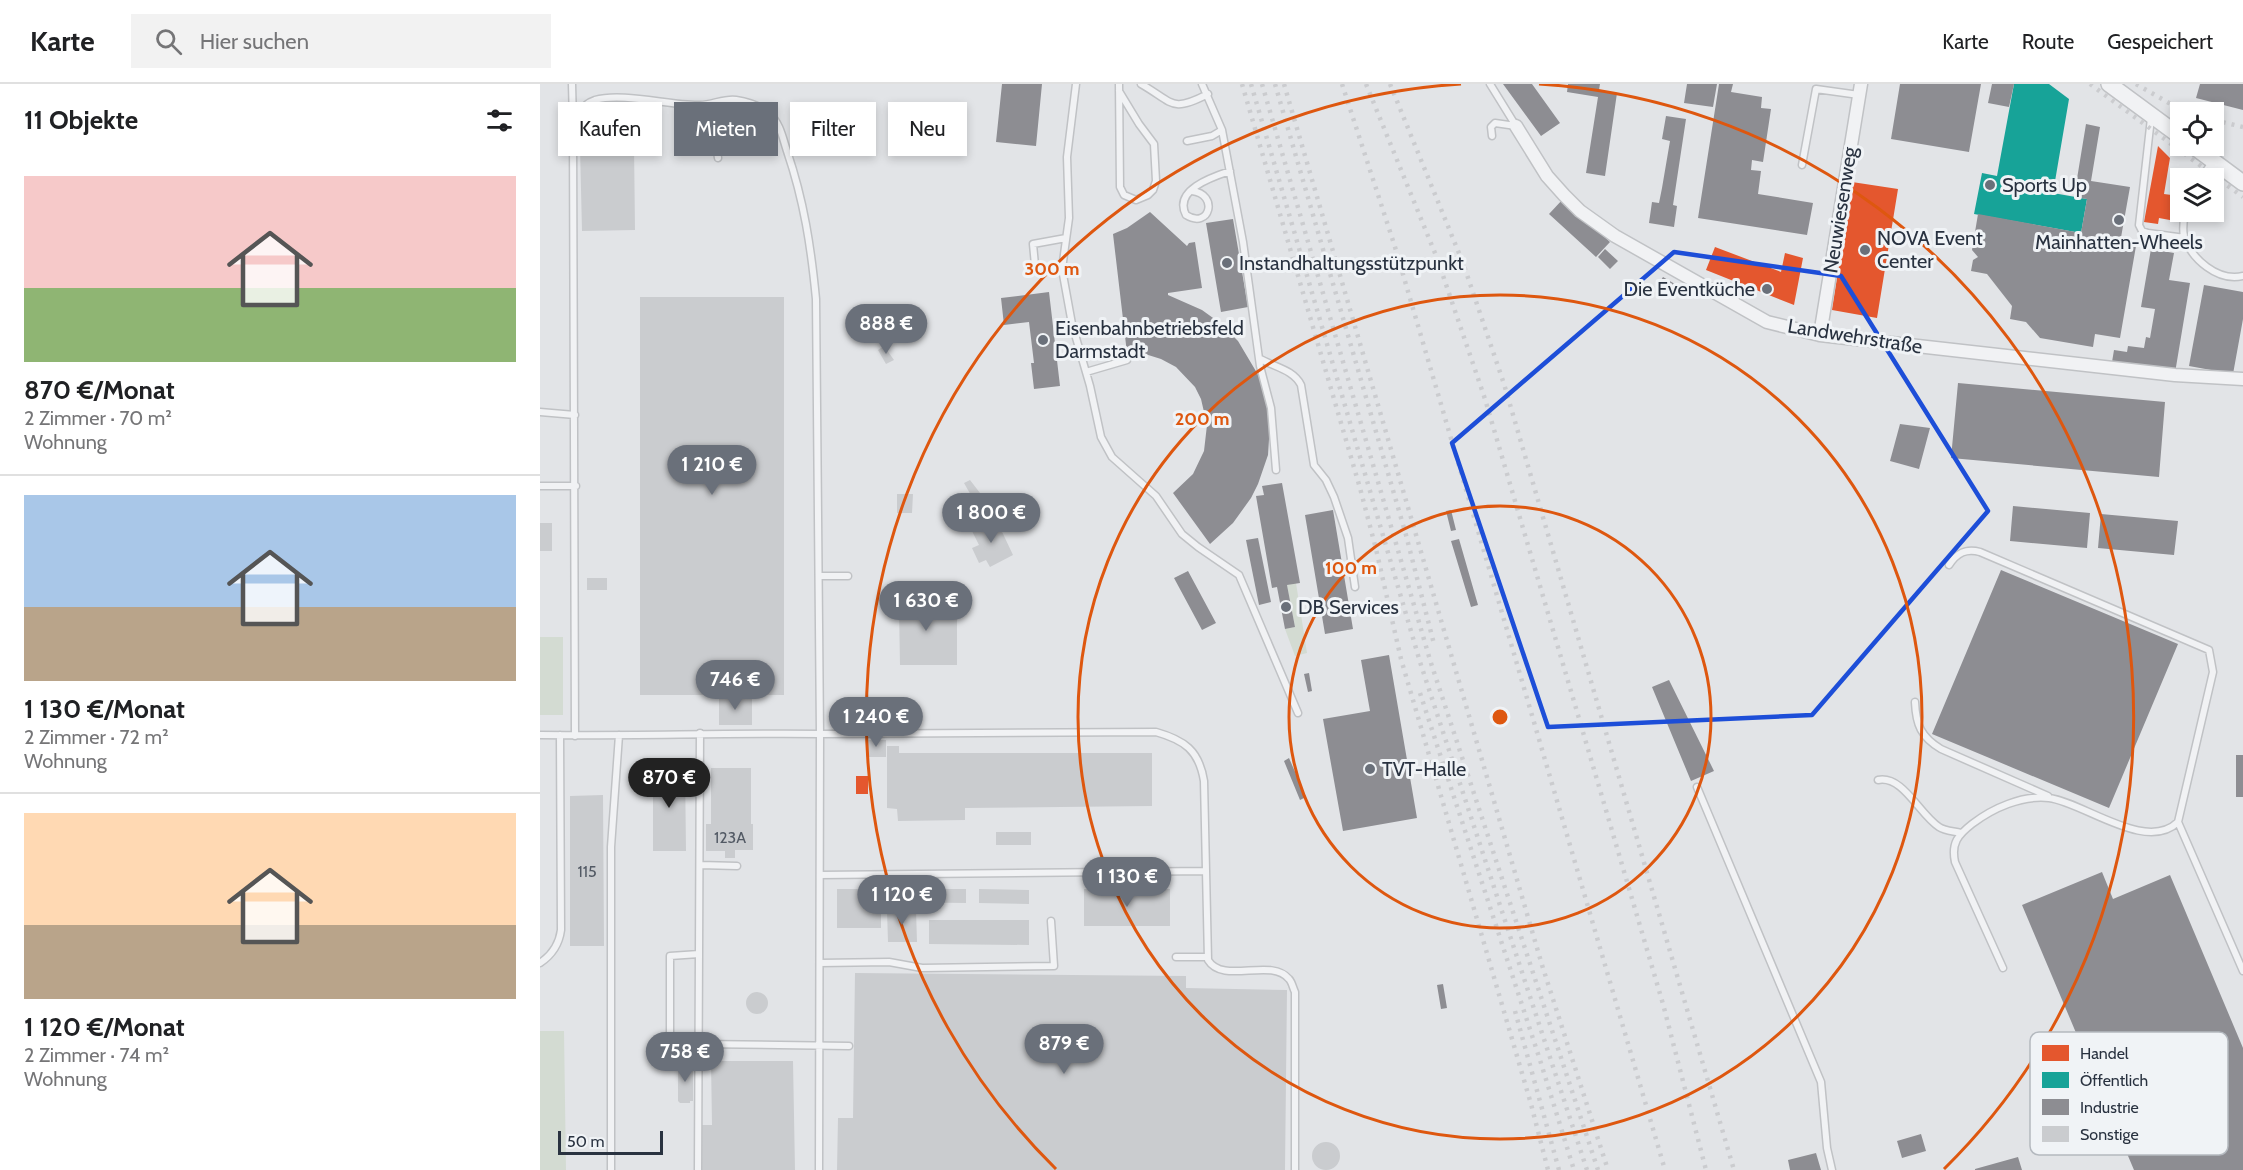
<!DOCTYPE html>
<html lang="de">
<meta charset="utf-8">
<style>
:root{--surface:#fff;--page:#f2f2f2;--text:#202124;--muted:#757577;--line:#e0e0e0;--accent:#6a707a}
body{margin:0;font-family:Cabin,sans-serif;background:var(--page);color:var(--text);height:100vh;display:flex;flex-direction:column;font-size:22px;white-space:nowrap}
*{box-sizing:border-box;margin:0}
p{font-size:20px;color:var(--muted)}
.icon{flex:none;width:33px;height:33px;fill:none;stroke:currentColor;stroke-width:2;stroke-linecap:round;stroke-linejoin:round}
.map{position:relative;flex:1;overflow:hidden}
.side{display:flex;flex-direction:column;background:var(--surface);width:540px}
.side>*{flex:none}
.hud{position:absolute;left:18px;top:18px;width:570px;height:54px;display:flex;gap:12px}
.buttons{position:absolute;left:1630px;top:18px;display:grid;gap:12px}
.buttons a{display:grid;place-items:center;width:54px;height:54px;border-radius:0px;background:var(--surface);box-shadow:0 3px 9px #0003;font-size:30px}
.scale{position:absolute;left:18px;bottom:15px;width:105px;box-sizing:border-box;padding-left:6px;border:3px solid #293240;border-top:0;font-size:16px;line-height:21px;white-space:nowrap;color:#293240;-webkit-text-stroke:4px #f0f3f6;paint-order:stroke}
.price{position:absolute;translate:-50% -51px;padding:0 14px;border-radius:21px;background:var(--accent);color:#fff;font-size:20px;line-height:39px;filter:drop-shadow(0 2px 3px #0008)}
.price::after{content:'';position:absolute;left:50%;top:36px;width:18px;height:14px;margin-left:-9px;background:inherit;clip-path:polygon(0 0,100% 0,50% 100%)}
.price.active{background:#222;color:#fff}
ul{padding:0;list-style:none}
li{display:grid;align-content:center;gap:12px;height:318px;padding:0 24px}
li+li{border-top:2px solid var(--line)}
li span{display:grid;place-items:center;height:186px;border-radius:0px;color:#555}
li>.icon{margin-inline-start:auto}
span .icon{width:108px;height:108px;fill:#fffc;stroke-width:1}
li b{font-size:26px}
h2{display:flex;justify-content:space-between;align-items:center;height:72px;padding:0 24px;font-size:26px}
.pill{padding:0 21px;border-radius:0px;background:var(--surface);box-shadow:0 3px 9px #0003;font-size:21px;line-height:54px}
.pill.active{background:var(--accent);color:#fff}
header{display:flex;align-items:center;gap:36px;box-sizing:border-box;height:84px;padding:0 30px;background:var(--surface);border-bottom:2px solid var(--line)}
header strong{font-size:28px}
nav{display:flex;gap:33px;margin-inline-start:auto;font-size:21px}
.search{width:420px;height:54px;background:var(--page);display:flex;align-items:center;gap:15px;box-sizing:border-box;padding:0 21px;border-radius:0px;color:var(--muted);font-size:22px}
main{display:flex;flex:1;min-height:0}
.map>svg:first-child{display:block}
.green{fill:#d3dbd2}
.shops{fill:#e4572e}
.public{fill:#17a398}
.industry{fill:#8d8d92}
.building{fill:#cacccf}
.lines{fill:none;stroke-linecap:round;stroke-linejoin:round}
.service-casing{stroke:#c0c2c5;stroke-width:9}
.minor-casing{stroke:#c0c2c5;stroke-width:15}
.tertiary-casing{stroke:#c0c2c5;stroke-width:18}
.service{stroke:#f1f2f4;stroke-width:6}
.minor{stroke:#f1f2f4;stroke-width:12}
.tertiary{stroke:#f1f2f4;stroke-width:15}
.rail{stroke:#cbcccf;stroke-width:4.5;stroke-dasharray:3 6;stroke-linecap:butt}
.marked{fill:none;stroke:#1d4ed8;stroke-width:4.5;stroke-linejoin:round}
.ring{fill:none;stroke:#de570f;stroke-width:3}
.poi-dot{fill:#6a707a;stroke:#f0f3f6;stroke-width:2}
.labels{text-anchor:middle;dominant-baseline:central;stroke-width:6;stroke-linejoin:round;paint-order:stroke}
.number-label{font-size:16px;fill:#525964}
.poi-label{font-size:20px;fill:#293240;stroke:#f0f3f6;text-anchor:start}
.street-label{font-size:20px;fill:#293240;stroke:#f0f3f6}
.key{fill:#f0f3f6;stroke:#b4b9bf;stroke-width:1.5}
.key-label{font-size:16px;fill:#293240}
.centre{fill:#de570f;stroke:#f0f3f6;stroke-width:3}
.ring-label{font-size:18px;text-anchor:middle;font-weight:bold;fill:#de570f;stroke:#f0f3f6;stroke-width:6;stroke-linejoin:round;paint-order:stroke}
</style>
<header>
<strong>Karte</strong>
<div class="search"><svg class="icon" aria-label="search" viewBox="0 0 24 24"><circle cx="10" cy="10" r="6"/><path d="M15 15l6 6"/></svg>Hier suchen</div>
<nav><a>Karte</a><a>Route</a><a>Gespeichert</a></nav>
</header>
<main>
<section class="side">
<h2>11 Objekte<svg class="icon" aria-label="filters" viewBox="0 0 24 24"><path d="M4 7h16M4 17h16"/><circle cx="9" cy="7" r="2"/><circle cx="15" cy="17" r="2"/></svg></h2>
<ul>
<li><span style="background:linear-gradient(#f6c9c9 60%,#8fb573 0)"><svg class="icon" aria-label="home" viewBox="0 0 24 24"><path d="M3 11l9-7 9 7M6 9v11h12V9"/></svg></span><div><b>870 €/Monat</b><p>2 Zimmer · 70 m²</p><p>Wohnung</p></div></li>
<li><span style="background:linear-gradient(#a9c7e8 60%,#b9a48a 0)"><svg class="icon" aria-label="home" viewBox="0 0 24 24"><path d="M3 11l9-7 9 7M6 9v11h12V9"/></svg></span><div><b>1 130 €/Monat</b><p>2 Zimmer · 72 m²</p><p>Wohnung</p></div></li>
<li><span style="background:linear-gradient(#ffd9b3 60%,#b9a48a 0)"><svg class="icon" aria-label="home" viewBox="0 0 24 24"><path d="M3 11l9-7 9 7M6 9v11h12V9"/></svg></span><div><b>1 120 €/Monat</b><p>2 Zimmer · 74 m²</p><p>Wohnung</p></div></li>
</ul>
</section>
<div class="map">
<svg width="1703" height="1086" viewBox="0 0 1703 1086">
<rect width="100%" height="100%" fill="#e2e4e7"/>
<!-- green -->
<path class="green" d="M756,499L767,569L755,572L745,545L755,543L747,501Z
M0,553H23V631H0Z
M0,947H24L26,1086H0Z"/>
<!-- shops -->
<path class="shops" d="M1618,62L1630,74L1624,110L1639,112L1635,137L1619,134L1618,140L1604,138Z
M1312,98L1358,105L1337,234L1292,226Z
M1175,163L1241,188L1245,169L1263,174L1254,221L1166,186Z
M316,692H328V710H316Z"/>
<!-- public -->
<path class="public" d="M1474,0H1509L1529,15L1513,109L1547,115L1541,149L1434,130L1442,89L1457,92Z"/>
<!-- industry -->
<path class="industry" d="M462,0H502L496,62L456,58Z
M963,0H992L1020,39L1001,52Z
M1028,0H1060L1059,6L1077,9L1065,92L1046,89L1058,13L1027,8Z
M1147,0H1177L1173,23L1144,19Z
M1179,0H1193L1191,8L1222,13L1221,24L1231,25L1223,78L1212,76L1211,86L1221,87L1218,110L1273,119L1267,151L1158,134Z
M1360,0H1441L1429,68L1351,55Z
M1452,0H1474L1469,23L1448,19Z
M1660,0H1703V26L1656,14Z
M1126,32L1146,35L1133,121L1137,122L1134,143L1109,139L1112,118L1119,119L1122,104L1130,57L1122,55Z
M1546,40L1560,43L1551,97L1590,103L1580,159L1596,162L1580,254L1555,250L1553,263L1500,254L1486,238L1470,235L1472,222L1447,190L1431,187L1433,176L1438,173L1432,166L1438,130L1541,149L1547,115L1534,113Z
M1023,115L1070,158L1056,173L1009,130Z
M610,128L647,162L649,159L655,158L662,204L628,209V211L662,226L680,239L698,257L720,294L728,324L730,339L728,371L718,400L711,414L693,439L670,460L633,409L653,390L664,367L667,341L661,315L655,303L636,283L621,275L605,270L587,269L573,150L587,144Z
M693,135L708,223L681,228L666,139Z
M1065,165L1078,177L1070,185L1058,173Z
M1611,165L1634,169L1629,196L1650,199L1635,289L1572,278L1574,266L1587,268L1588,262L1604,264L1606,253L1610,254L1615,225L1601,223Z
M1123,193L1145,206L1140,214L1118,201Z
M1664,201L1703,208V235L1693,290L1649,282Z
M509,208L520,302L494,305L491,279H494L489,238L464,241L461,214Z
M1418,299L1625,318L1619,393L1411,374Z
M1360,340L1390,344L1379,385L1350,377Z
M742,399L760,499L747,501L755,543L745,545L737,503L732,504L716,412L724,411L722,402Z
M1473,422L1550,429L1547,464L1470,457Z
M793,426L813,545L785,550L765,431Z
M911,426L916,446L911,447L906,427Z
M1561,430L1638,437L1634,471L1558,464Z
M718,454L731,518L719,521L706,456Z
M919,455L938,521L931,523L911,457Z
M1461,486L1638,560L1569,724L1392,650Z
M648,487L676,539L662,546L634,494Z
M849,571L877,734L803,747L783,635L830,627L821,576Z
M769,589L772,607L768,608L764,590Z
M1129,596L1174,687L1151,697L1112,603Z
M1696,671H1703V713H1696Z
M749,674L766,713L760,716L744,677Z
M1562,788L1573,815L1630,791L1703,964V1086H1594L1482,821Z
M903,900L907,924L901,925L897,901Z
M1381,1050L1386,1067L1362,1074L1357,1057Z
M1276,1069L1281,1086H1250L1248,1076Z
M1478,1073L1482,1086H1435V1085Z"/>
<!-- building -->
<path class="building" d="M49,45H87V61H94L95,146L42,147L40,63H49Z
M100,213H244V611H100Z
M344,262L354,276L346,280L338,266Z
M430,396L440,409L432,413L424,399Z
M357,410H373L372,429H357Z
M456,435L473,471L450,483L446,476L439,479L432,464L439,461L432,447Z
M0,439H12V467H0Z
M47,494H67V506H47Z
M378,499H417V521H378Z
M356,503H376V524L417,523V581H360L359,524H356Z
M179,613H212V641H179Z
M326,656H346V673H326Z
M347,662H359V669H612V722L425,724V736L358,737L357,725L347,724Z
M145,683L146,767H113V684Z
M171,684H211V740H213V766H195V774H185V767H166V740H171Z
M63,711L64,862H30V712Z
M456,748H491V761H456Z
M297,805H341V844H297Z
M346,805H426V819L346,818Z
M439,805L489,806V820L439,819Z
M544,805H630V842H544Z
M347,826H376L377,858H348Z
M389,836H489V861L389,860Z
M315,889L646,892V904L747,906L745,1086H297L298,1034H313Z
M206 919a11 11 0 1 1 22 0a11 11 0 1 1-22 0Z
M171,977H253L255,1086H162V1041H172Z
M138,979H153V1017H150V1019H140L138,1017Z
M772 1072a14 14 0 1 1 28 0a14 14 0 1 1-28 0Z"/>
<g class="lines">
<!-- service casing -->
<g class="service-casing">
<path id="service" d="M32,0L33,38
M536,0L527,73L529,134L522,185L532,240L550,302L561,353L572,373L616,412L642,450L658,463L699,491L758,629
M579,0L580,103L584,111L596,116L608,111L613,106L616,97L614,60L599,40L579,7
M601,0C634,19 631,29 668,10
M662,0L682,46L703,158L720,282L731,324L736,386
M950,0L976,42
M171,21L178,74
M1611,34L1599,141L1602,147L1608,149L1645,154
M952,52L951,43L955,39L976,42
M647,57L672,52L682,46
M1262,81L1276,5L1319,11
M1661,94L1673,77
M652,107C679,110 670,146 646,131C633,106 672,93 690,87
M1645,128C1644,135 1642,144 1644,152C1651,175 1678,198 1703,192
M495,181L493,160L526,154
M719,274C733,283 753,285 761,301L774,381L786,396L794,413L808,454L815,503
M546,288L587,276
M0,328L35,331
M0,402H36
M1409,481C1417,469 1426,464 1440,468L1669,566L1673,588L1638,738L1703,887
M279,492H308
M1375,618C1376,641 1381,653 1401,665L1508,712
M0,651C93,652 187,649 280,650L279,1086
M35,652L33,48C36,34 40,21 55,16C83,8 131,22 160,21C172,21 185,14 196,16C208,18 221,22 230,30C240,39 243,55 247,67C264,117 271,163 276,215L280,650L616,648C644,656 659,666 664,697L668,876C683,901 731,873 749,895C752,898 753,904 755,908V1086
M1338,696C1363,691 1379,730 1399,743C1405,747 1413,747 1421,749
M1157,703L1281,998L1287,1064L1292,1086
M160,781L197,782
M280,791L666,787
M636,873H668
M0,879C12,871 19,861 21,846L20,651
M280,879L349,878L382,884L514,882L511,837
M1463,884L1415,778C1411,759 1418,751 1432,740C1453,724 1482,711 1509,714C1543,718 1606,769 1638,738
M159,960L309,962
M130,966V872L159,870
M71,1086V763L79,651
M158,1086L160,649"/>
</g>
<!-- minor casing -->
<g class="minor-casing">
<path id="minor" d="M976,42L1007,92L1024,111L1040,127L1075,152L1227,238L1280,251L1635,291L1703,295
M1280,251L1321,0"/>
</g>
<!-- tertiary casing -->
<g class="tertiary-casing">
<path id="tertiary" d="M1569,0L1641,53
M1653,62L1703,99"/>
</g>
<!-- service -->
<use href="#service" class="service"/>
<!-- minor -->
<use href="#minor" class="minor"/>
<!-- tertiary -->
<use href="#tertiary" class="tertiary"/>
<!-- rail -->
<path class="rail" d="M702,0L820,404L836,465L861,575L991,1020L1008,1086
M711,0L880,578L1047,1086
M722,0L890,576L1058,1086
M735,0L866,451L894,560
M744,0L1002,881L1068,1086
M802,0L855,163L1125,1086
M826,0L897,174L945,315L1123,920L1166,1086
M850,0L923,179L964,300L1194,1086
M1550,0L1703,113
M1596,0L1629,19L1651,28
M1674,36L1703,43
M880,609L1000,976L1034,1086
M975,927L1019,1086"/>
</g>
<!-- marked area -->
<path class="marked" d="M1134,168L1301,192L1448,427L1272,631L1008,643L912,359Z"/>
<!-- distance rings -->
<g class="ring">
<circle cx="960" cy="633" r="211"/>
<circle cx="960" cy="633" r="422"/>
<path d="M516 1085A634 634 0 0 1 921 0M999 0A634 634 0 0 1 1404 1085"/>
</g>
<!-- markers -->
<g class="poi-dot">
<circle cx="1450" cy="101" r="6"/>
<circle cx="1579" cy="136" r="6"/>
<circle cx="1325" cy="166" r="6"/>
<circle cx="687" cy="179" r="6"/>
<circle cx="1227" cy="205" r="6"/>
<circle cx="503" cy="256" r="6"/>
<circle cx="746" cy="523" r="6"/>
<circle cx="830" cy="685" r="6"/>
</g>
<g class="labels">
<!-- number labels -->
<g class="number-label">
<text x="190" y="753">123A</text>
<text x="47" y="787">115</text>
</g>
<!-- poi labels -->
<g class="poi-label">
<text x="1462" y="101">Sports Up</text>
<text x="1337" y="154">NOVA Event<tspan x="1337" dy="23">Center</tspan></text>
<text x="1579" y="158" text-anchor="middle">Mainhatten-Wheels</text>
<text x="699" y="179">Instandhaltungsstützpunkt</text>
<text x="1215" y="205" text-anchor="end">Die Eventküche</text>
<text x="515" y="244">Eisenbahnbetriebsfeld<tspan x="515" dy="23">Darmstadt</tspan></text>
<text x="758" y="523">DB Services</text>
<text x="842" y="685">TVT-Halle</text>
</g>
<!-- street labels -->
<g class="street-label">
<text transform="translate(1300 126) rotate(-81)">Neuwiesenweg</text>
<text transform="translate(1315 252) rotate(9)">Landwehrstraße</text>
</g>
</g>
<!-- legend -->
<rect x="1490" y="948" width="198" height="123" rx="9" class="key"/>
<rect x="1502" y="961" width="27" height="16" fill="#e4572e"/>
<rect x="1502" y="988" width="27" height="16" fill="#17a398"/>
<rect x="1502" y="1015" width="27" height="16" fill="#8d8d92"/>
<rect x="1502" y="1042" width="27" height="16" fill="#cacccf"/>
<g class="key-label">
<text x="1540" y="975">Handel</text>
<text x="1540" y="1002">Öffentlich</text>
<text x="1540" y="1029">Industrie</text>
<text x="1540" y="1056">Sonstige</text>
</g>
<circle cx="960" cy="633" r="9" class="centre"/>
<g class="ring-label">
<text x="512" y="191">300 m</text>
<text x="662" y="341">200 m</text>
<text x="811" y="490">100 m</text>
</g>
</svg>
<div class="buttons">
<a><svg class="icon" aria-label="locate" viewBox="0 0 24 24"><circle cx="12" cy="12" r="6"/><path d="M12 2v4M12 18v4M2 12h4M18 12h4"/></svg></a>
<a><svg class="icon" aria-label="layers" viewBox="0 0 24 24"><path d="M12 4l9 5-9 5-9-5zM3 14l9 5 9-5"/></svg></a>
</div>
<div class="scale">50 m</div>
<b class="price" style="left:346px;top:271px">888 €</b>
<b class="price" style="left:172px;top:412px">1 210 €</b>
<b class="price" style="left:451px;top:460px">1 800 €</b>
<b class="price" style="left:386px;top:548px">1 630 €</b>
<b class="price" style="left:195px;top:627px">746 €</b>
<b class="price" style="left:336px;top:664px">1 240 €</b>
<b class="price active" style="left:129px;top:725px">870 €</b>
<b class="price" style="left:587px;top:824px">1 130 €</b>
<b class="price" style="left:362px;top:842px">1 120 €</b>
<b class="price" style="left:524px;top:991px">879 €</b>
<b class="price" style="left:145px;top:999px">758 €</b>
<div class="hud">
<a class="pill">Kaufen</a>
<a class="pill active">Mieten</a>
<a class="pill">Filter</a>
<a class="pill">Neu</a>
</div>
</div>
</main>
